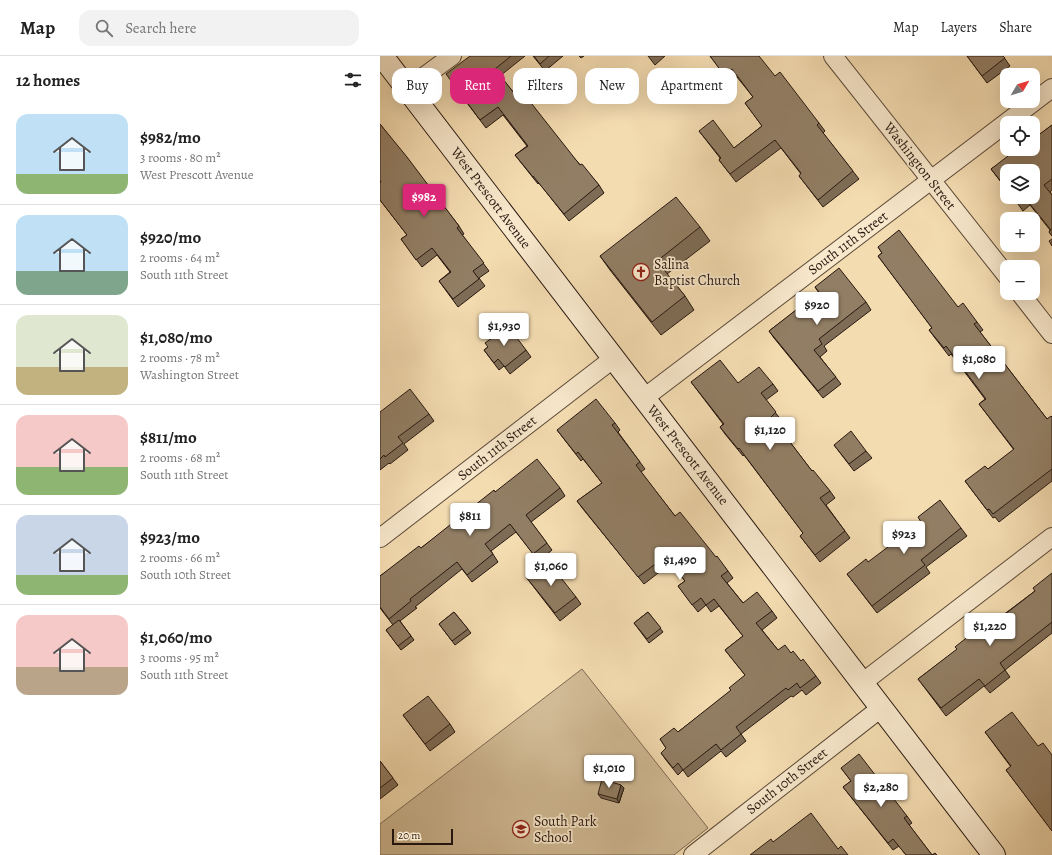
<!DOCTYPE html>
<meta charset="utf-8">
<style>
:root{--surface:#fff;--page:#f2f2f2;--text:#222;--muted:#767676;--line:#e0e0e0;--accent:#db2777}
body{margin:0;font-family:Alegreya,serif;background:var(--page);color:var(--text);height:100vh;display:flex;flex-direction:column;font-size:15px;white-space:nowrap}
*{box-sizing:border-box;margin:0}
p{font-size:13px;color:var(--muted)}
.icon{flex:none;width:22px;height:22px;fill:none;stroke:currentColor;stroke-width:2;stroke-linecap:round;stroke-linejoin:round}
.map{position:relative;flex:1;overflow:hidden}
.side{display:flex;flex-direction:column;background:var(--surface);width:380px}
.side>*{flex:none}
.guide{position:absolute;left:12px;top:12px;width:380px;height:36px;display:flex;gap:8px}
.needle{width:26px;rotate:52deg}
.buttons{position:absolute;left:620px;top:12px;display:grid;gap:8px}
.buttons a{display:grid;place-items:center;width:40px;height:40px;border-radius:8px;background:var(--surface);box-shadow:0 4px 16px #0002;font-size:20px}
.scale{position:absolute;left:12px;bottom:10px;width:61px;box-sizing:border-box;padding-left:4px;border:2px solid #281810;border-top:0;font-size:11px;line-height:14px;white-space:nowrap;color:#281810;-webkit-text-stroke:3px #f8e8cc;paint-order:stroke}
.price{position:absolute;translate:-50% -34px;padding:0 9px;border-radius:4px;background:#fff;color:#222;font-size:13px;line-height:26px;filter:drop-shadow(0 1px 2px #0008)}
.price::after{content:'';position:absolute;left:50%;top:24px;width:12px;height:9px;margin-left:-6px;background:inherit;clip-path:polygon(0 0,100% 0,50% 100%)}
.price.active{background:var(--accent);color:#fff}
ul{padding:0;list-style:none}
li{display:flex;align-items:center;gap:12px;height:100px;padding:0 16px}
li+li{border-top:1px solid var(--line)}
li span{display:grid;place-items:center;flex:none;width:112px;height:80px;border-radius:12px;color:#555}
li>.icon{margin-inline-start:auto}
span .icon{width:48px;height:48px;fill:#fffc;stroke-width:1}
li b{font-size:17px}
h2{display:flex;justify-content:space-between;align-items:center;height:48px;padding:0 16px;font-size:17px}
.chip{padding:0 14px;border-radius:12px;background:var(--surface);box-shadow:0 4px 16px #0002;font-size:14px;line-height:36px}
.chip.active{background:var(--accent);color:#fff}
header{display:flex;align-items:center;gap:24px;box-sizing:border-box;height:56px;padding:0 20px;background:var(--surface);border-bottom:1px solid var(--line)}
header strong{font-size:19px}
nav{display:flex;gap:22px;margin-inline-start:auto;font-size:14px}
.search{width:280px;height:36px;background:var(--page);display:flex;align-items:center;gap:10px;box-sizing:border-box;padding:0 14px;border-radius:12px;color:var(--muted);font-size:15px}
main{display:flex;flex:1;min-height:0}
.map>svg:first-child{display:block}
.green{fill:#d1bb96;stroke:#7c6a53}
.lines{fill:none;stroke-linecap:round;stroke-linejoin:round}
.street-casing{stroke:#5b4938;stroke-width:20}
.secondary-casing{stroke:#281810;stroke-width:24}
.street{stroke:#f8e8cc;stroke-width:18}
.secondary{stroke:#f8e8cc;stroke-width:22}
.wall{fill:#7e6c56;stroke:#281810}
.shaded-wall{fill:#665846;stroke:#281810}
.building{fill:#927e64;stroke:#281810}
.labels{text-anchor:middle;dominant-baseline:central;stroke-width:3.5;stroke-linejoin:round;paint-order:stroke}
.street-label{font-size:14px;fill:#281810;stroke:#f8e8cc}
.poi-label{font-size:14px;fill:#281810;stroke:#f8e8cc;text-anchor:start}
</style>
<header>
<strong>Map</strong>
<div class="search"><svg class="icon" aria-label="search" viewBox="0 0 24 24"><circle cx="10" cy="10" r="6"/><path d="M15 15l6 6"/></svg>Search here</div>
<nav><a>Map</a><a>Layers</a><a>Share</a></nav>
</header>
<main>
<section class="side">
<h2>12 homes<svg class="icon" aria-label="filters" viewBox="0 0 24 24"><path d="M4 7h16M4 17h16"/><circle cx="9" cy="7" r="2"/><circle cx="15" cy="17" r="2"/></svg></h2>
<ul>
<li><span style="background:linear-gradient(#bfe0f5 75%,#8fb573 0)"><svg class="icon" aria-label="home" viewBox="0 0 24 24"><path d="M3 11l9-7 9 7M6 9v11h12V9"/></svg></span><div><b>$982/mo</b><p>3 rooms · 80 m²</p><p>West Prescott Avenue</p></div></li>
<li><span style="background:linear-gradient(#bfe0f5 70%,#7fa58c 0)"><svg class="icon" aria-label="home" viewBox="0 0 24 24"><path d="M3 11l9-7 9 7M6 9v11h12V9"/></svg></span><div><b>$920/mo</b><p>2 rooms · 64 m²</p><p>South 11th Street</p></div></li>
<li><span style="background:linear-gradient(#dfe7d0 65%,#c2b280 0)"><svg class="icon" aria-label="home" viewBox="0 0 24 24"><path d="M3 11l9-7 9 7M6 9v11h12V9"/></svg></span><div><b>$1,080/mo</b><p>2 rooms · 78 m²</p><p>Washington Street</p></div></li>
<li><span style="background:linear-gradient(#f6c9c9 65%,#8fb573 0)"><svg class="icon" aria-label="home" viewBox="0 0 24 24"><path d="M3 11l9-7 9 7M6 9v11h12V9"/></svg></span><div><b>$811/mo</b><p>2 rooms · 68 m²</p><p>South 11th Street</p></div></li>
<li><span style="background:linear-gradient(#c9d6e8 75%,#8fb573 0)"><svg class="icon" aria-label="home" viewBox="0 0 24 24"><path d="M3 11l9-7 9 7M6 9v11h12V9"/></svg></span><div><b>$923/mo</b><p>2 rooms · 66 m²</p><p>South 10th Street</p></div></li>
<li><span style="background:linear-gradient(#f6c9c9 65%,#b9a48a 0)"><svg class="icon" aria-label="home" viewBox="0 0 24 24"><path d="M3 11l9-7 9 7M6 9v11h12V9"/></svg></span><div><b>$1,060/mo</b><p>3 rooms · 95 m²</p><p>South 11th Street</p></div></li>
</ul>
</section>
<div class="map">
<svg width="672" height="799" viewBox="0 0 672 799">
<rect width="100%" height="100%" fill="#f4dcb1"/>
<filter id="stains"><feTurbulence type="fractalNoise" baseFrequency=".005" numOctaves="4"/><feColorMatrix values="0 0 0 0 .2 0 0 0 0 .09 0 0 0 0 .02 0 0 0 .5 -.17"/></filter>
<radialGradient id="worn" r=".72"><stop offset=".6" stop-color="#630" stop-opacity="0"/><stop offset="1" stop-color="#630" stop-opacity=".3"/></radialGradient>
<!-- green -->
<path class="green" d="M202,613L328,772L294,799H0V768Z"/>
<g class="lines">
<!-- street casing -->
<g class="street-casing">
<path id="street" d="M453,0L627,220
M27,33L72,0
M640,237L672,278
M264,342L672,32
M0,482L234,302
M482,627L672,481
M313,799L501,652"/>
</g>
<!-- secondary casing -->
<g class="secondary-casing">
<path id="secondary" d="M2,0L614,799"/>
</g>
<!-- street -->
<use href="#street" class="street"/>
<!-- secondary -->
<use href="#secondary" class="secondary"/>
</g>
<!-- wall -->
<path class="wall" d="M90,0H145L120,20L138,42L219,129L224,137L189,165L159,127L158,128L135,99L147,90L123,59L106,72L71,26Z
M153,0H183L165,15Z
M199,0H204L201,2Z
M268,0H285L275,9Z
M330,0L395,20L439,67L445,75L443,77L479,123L443,151L419,120L421,118L401,92L356,126L339,104L340,102L319,75L354,92L382,70L365,47L373,41L357,21L350,26Z
M587,0H623L630,10L607,27Z
M0,68L79,170L84,178L82,179L109,215L99,222L105,230L78,251L59,225L70,216L57,199L42,211L21,183L27,179L0,144V127L1,126L0,125Z
M672,69V134L670,136L672,139V180L669,176L670,174L650,149L643,155L633,141H653L627,115V134L611,113L633,99Z
M320,171L330,185L287,218L305,240L314,254L281,279L230,214L220,200Z
M498,191L578,251L597,266L603,274L600,276L667,363L672,361V425L619,466L615,461L613,462L585,425L608,413L634,394L599,348L605,343L571,298L569,300L555,282L549,274L552,272L498,200L502,197Z
M435,231L486,246L491,254L444,290L447,295L440,301L461,328L443,342L394,282L389,275L439,237Z
M108,291L146,294L151,301L130,318L124,310L119,314L104,294Z
M311,326L358,327L393,328L398,335L386,344L401,364L396,368L432,415L450,435L455,442L446,449L470,482L440,506L420,480L423,477L364,399L363,400L345,378L340,371L343,368Z
M0,356L49,358L54,365L24,388L28,394L10,408L9,407L0,414Z
M235,367L240,374L238,376L265,413L261,416L295,460L348,515L353,522L347,527L363,547L392,555L397,562L382,574L398,594L411,597L421,605L436,620L441,627L426,639L422,634L413,641L411,640L361,678L366,685L346,701L341,695L308,721L303,714L298,719L286,704L281,697L286,692L280,683L298,676L351,635L365,619L345,594L363,580L339,550L331,556L326,549L318,556L298,530L305,525L291,507L264,528L203,453L197,445L222,427L203,403L201,405L177,374Z
M454,389L486,395L492,402L474,415Z
M180,432L185,440L151,466L172,494L159,505L136,476L111,495L118,506L92,526L82,513L35,551L37,552L20,565L34,584L21,594L6,574L13,569L0,552V520L41,492L115,436Z
M581,472L587,480L546,511L550,517L497,557L467,518L488,506Z
M672,517V577L625,614L630,621L610,637L604,630L566,660L538,623L655,535Z
M146,521L196,541L201,548L180,565Z
M74,556L91,577L75,589L59,568Z
M268,556L283,576L269,587L254,567Z
M23,659L70,668L75,676L50,695Z
M605,676L658,690L672,699V775L626,714L631,711Z
M0,705L18,729L0,743Z
M461,712L527,760L532,767L529,769L552,799H557H526L519,790L513,794L463,731L471,725Z
M241,729L244,732L239,747L221,742L218,738Z"/>
<!-- shaded-wall -->
<path class="shaded-wall" d="M241,729L244,732L239,747L237,743Z"/>
<!-- building -->
<path class="building" d="M90,0H131L115,13L138,42L144,38L200,109L202,108L219,129L184,158L153,120V121L135,99L148,90L118,51L100,64L66,18Z
M154,0H169L160,8Z
M330,0H379L395,20L400,16L439,67L437,69L473,115L438,144L419,120L421,117L395,84L350,118L339,104L341,102L319,75L333,64L354,92L382,70L365,47L373,41L352,13L344,19Z
M587,0H623L625,2L602,20Z
M0,68L27,101L79,170L77,172L104,207L93,215L99,223L73,243L59,225L71,216L52,192L36,204L21,183L27,179L0,144V127L1,126L0,124Z
M672,69V123L664,129L672,139V180L669,176L671,174L645,142L638,148L633,141H653V115H627V133L611,113L632,97L633,99L640,93H653V83Z
M296,141L320,171L277,205L305,240L272,266L220,200Z
M519,174L578,251L583,247L597,266L594,268L667,363L671,360L672,361V413L613,458L609,453L607,454L585,425L605,410L608,413L634,393L599,348L606,343L566,290L564,292L549,274L552,272L498,200L502,197L498,191Z
M672,183V190L669,185Z
M459,212L486,246L439,283L442,288L434,294L456,321L438,335L389,275L439,236L435,231Z
M128,270L146,294L125,311L118,303L114,307L104,294L108,291L105,287Z
M340,304L358,327L379,311L393,328L381,337L396,356L391,361L432,415L433,414L450,435L440,442L465,475L435,499L420,480L423,477L359,392L358,393L340,371L344,368L311,326Z
M30,333L49,358L18,381L23,387L5,401L4,399L0,403V356Z
M216,343L235,367L232,369L260,406L256,409L295,460L300,456L336,501L337,500L348,515L341,520L363,547L377,536L392,555L376,567L398,594L405,589L411,597L413,595L421,605L423,603L436,620L420,632L417,627L408,634L406,632L356,671L361,678L341,694L336,688L303,714L298,707L293,712L281,697L286,692L280,683L294,672L298,676L351,634L349,632L365,619L345,594L363,580L334,543L326,549L321,542L312,549L298,530L305,525L286,500L258,521L197,445L222,427L198,396L196,398L177,374Z
M471,375L486,395L469,408L454,389Z
M157,403L180,432L146,459L167,487L153,498L130,468L105,488L113,498L87,519L77,506L30,543L31,545L9,563L0,551V520L39,490L41,492L114,434L115,436Z
M560,444L581,472L541,504L545,509L492,550L467,518L486,503L488,506L541,466L538,461Z
M167,504L196,541L175,557L146,521Z
M672,517V566L620,607L625,614L605,630L599,623L561,652L538,623L577,593L575,591L595,575L598,579L655,535L653,532Z
M74,556L88,573L72,585L59,568Z
M268,556L281,572L267,583L254,567Z
M19,564L31,580L18,590L6,574Z
M48,640L70,668L45,688L23,659Z
M632,656L658,690L663,687L672,699V775L626,714L631,710L605,676Z
M479,698L527,760L524,762L552,799L555,797L557,799H526L513,783L508,787L463,731L471,725L461,712Z
M0,705L13,722L0,732Z
M222,723L241,729L237,743L218,738Z
M431,757L458,793L461,790L468,799H370L391,783L393,786Z"/>
<!-- icons -->
<defs>
<g id="church-ring" transform="scale(0.9)"><circle r="9.5" fill="#f8e8cc" stroke="#8f2418" stroke-width="1.5"/><path d="M-1.2-6h2.4v3.5h3.3v2.4h-3.3V6h-2.4V-.1h-3.3v-2.4h3.3Z" fill="#8f2418"/></g>
<g id="school-ring" transform="scale(0.9)"><circle r="9.5" fill="#f8e8cc" stroke="#8f2418" stroke-width="1.5"/><path d="M0-5L7-2L0 1L-7-2ZM-4 1L0 2.5L4 1V4Q0 6-4 4Z" fill="#8f2418"/></g>
</defs>
<g fill-rule="evenodd">
<use href="#church-ring" x="261" y="216"/>
<use href="#school-ring" x="141" y="773"/>
</g>
<g class="labels">
<!-- street labels -->
<g class="street-label">
<text transform="translate(540 110) rotate(52)">Washington Street</text>
<text transform="translate(111 142) rotate(53)">West Prescott Avenue</text>
<text transform="translate(468 187) rotate(-37)">South 11th Street</text>
<text transform="translate(117 392) rotate(-38)">South 11th Street</text>
<text transform="translate(308 399) rotate(52)">West Prescott Avenue</text>
<text transform="translate(407 725) rotate(-38)">South 10th Street</text>
</g>
<!-- poi labels -->
<g class="poi-label">
<text x="274" y="208">Salina<tspan x="274" dy="16">Baptist Church</tspan></text>
<text x="154" y="765">South Park<tspan x="154" dy="16">School</tspan></text>
</g>
</g>
<rect width="100%" height="100%" filter="url(#stains)"/>
<rect width="100%" height="100%" fill="url(#worn)"/>
</svg>
<div class="buttons">
<a><svg class="needle" viewBox="-14 -14 28 28"><path d="M0-13l5 13h-10z" fill="#e53935"/><path d="M0 13l5-13h-10z" fill="#767676"/></svg></a>
<a><svg class="icon" aria-label="locate" viewBox="0 0 24 24"><circle cx="12" cy="12" r="6"/><path d="M12 2v4M12 18v4M2 12h4M18 12h4"/></svg></a>
<a><svg class="icon" aria-label="layers" viewBox="0 0 24 24"><path d="M12 4l9 5-9 5-9-5zM3 14l9 5 9-5"/></svg></a>
<a>+</a>
<a>−</a>
</div>
<div class="scale">20 m</div>
<b class="price active" style="left:44px;top:162px">$982</b>
<b class="price" style="left:437px;top:270px">$920</b>
<b class="price" style="left:124px;top:291px">$1,930</b>
<b class="price" style="left:599px;top:324px">$1,080</b>
<b class="price" style="left:390px;top:395px">$1,120</b>
<b class="price" style="left:90px;top:481px">$811</b>
<b class="price" style="left:524px;top:499px">$923</b>
<b class="price" style="left:300px;top:525px">$1,490</b>
<b class="price" style="left:171px;top:531px">$1,060</b>
<b class="price" style="left:610px;top:591px">$1,220</b>
<b class="price" style="left:229px;top:733px">$1,010</b>
<b class="price" style="left:501px;top:752px">$2,280</b>
<div class="guide">
<a class="chip">Buy</a>
<a class="chip active">Rent</a>
<a class="chip">Filters</a>
<a class="chip">New</a>
<a class="chip">Apartment</a>
</div>
</div>
</main>
